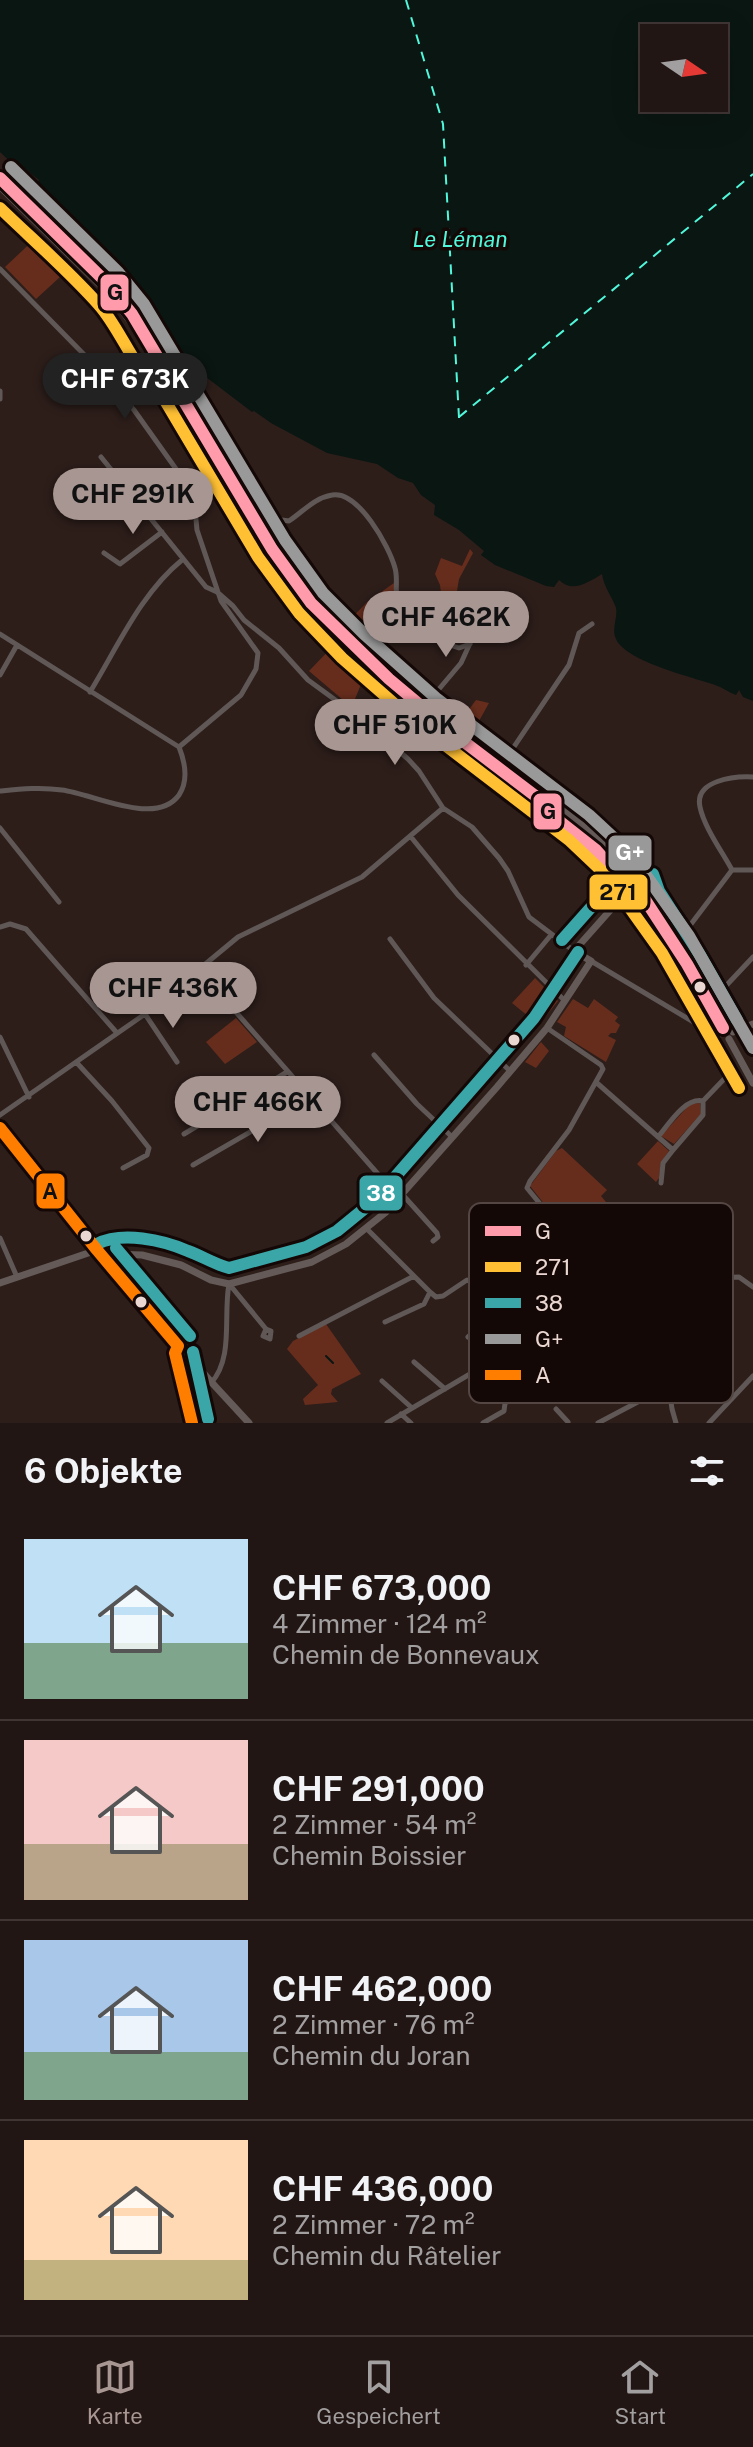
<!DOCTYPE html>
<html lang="de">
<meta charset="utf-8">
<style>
:root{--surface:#221614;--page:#2e2322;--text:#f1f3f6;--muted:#a29fa0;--line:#3f3534;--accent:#a89692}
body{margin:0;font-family:"Public Sans",sans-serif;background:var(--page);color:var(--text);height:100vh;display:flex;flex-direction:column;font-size:30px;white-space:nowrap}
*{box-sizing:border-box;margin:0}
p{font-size:26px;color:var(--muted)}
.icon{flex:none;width:44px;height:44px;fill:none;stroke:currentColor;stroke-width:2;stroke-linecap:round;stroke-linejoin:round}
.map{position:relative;height:1423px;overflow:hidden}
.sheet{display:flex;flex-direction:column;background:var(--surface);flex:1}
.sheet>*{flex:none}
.needle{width:52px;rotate:103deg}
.fabs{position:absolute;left:640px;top:24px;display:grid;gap:16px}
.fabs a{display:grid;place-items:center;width:88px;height:88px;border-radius:0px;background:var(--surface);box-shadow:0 8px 32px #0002,0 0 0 2px var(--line);font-size:40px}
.price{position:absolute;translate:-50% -68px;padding:0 18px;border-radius:28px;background:var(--accent);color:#111;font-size:26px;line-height:52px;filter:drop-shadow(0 2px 4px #0008)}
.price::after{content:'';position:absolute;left:50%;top:48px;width:24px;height:18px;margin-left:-12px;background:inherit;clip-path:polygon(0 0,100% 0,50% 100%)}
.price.selected{background:#222;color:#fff}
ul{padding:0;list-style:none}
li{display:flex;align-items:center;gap:24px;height:200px;padding:0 24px}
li+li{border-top:2px solid var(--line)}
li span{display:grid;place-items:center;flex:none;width:224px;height:160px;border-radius:0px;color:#555}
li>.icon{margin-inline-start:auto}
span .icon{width:96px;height:96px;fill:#fffc;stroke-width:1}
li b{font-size:34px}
h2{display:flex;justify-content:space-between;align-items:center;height:96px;padding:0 24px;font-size:34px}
.tabs{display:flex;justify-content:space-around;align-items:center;height:112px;border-top:2px solid var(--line);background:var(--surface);font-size:22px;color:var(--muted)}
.tabs a{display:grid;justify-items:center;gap:4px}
.tabs .selected{color:var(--accent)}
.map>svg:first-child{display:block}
.green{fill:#662d1d}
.water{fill:#0a1612;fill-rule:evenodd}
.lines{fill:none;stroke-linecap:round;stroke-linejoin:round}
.stream{stroke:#0a1612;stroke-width:2}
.ferry{stroke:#51f7da;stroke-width:2;stroke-dasharray:10 8;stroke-linecap:butt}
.street-tunnel{stroke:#4a3a36;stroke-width:5;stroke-dasharray:5 2.5;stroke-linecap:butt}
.primary-tunnel{stroke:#4a3a36;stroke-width:8;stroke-dasharray:8 4;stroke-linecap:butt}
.street{stroke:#605856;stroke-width:5}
.secondary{stroke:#645a57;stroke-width:7}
.primary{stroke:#635856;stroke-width:8}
.bus-1-casing{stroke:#140806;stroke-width:18}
.bus-2-casing{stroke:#140806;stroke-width:18}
.bus-3-casing{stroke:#140806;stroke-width:18}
.bus-4-casing{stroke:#140806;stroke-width:18}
.bus-5-casing{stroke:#140806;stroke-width:18}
.bus-1{stroke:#ff9baa;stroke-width:12}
.bus-2{stroke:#ffc034;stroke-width:12}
.bus-3{stroke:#3aa6a8;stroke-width:12}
.bus-4{stroke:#999;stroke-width:12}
.bus-5{stroke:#ff7e00;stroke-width:12}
.bus-dot{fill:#ebd7d2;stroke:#140806;stroke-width:3}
.labels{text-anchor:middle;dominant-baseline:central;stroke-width:7;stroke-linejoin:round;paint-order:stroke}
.water-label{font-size:22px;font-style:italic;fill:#51f7da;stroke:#140806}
.key{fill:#140806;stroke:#544643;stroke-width:2}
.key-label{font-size:22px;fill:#ebd7d2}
.line-badge{stroke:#140806;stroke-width:3}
.badge-label{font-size:22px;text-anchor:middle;font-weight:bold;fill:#fff}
.pale-badge-label{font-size:22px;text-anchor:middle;font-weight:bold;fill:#111}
</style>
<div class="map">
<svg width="753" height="1423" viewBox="0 0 753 1423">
<rect width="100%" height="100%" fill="#2d1e1a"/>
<!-- green -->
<path class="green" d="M40,234L72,266L36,299L5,267Z
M470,549L473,553L459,579L456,597L451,599L452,608H443L440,585L435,574L441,558L462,566Z
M394,583L396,601L400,605L374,653L345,625L367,602Z
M335,644L366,672L355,699L359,707L356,711L309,671Z
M476,700L489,703L479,721L482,725L467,731L458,724Z
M482,731H487L486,737L493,742L496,740L504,745L506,752L500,756L477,738L479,735L476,733Z
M630,835L651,858L640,867L619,844Z
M535,978L558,1001L539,1025L512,1003Z
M573,999L588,1008L594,999L618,1017L615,1021L620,1025L616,1033H611L608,1036L616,1040L606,1062L564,1036L566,1027L557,1022Z
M236,1018L257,1042L225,1064L206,1042Z
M541,1042L549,1051L536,1068L525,1062Z
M700,1103L701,1114L674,1144L661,1136L690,1104Z
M658,1141L669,1151L661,1162L659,1178L656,1182L637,1164Z
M562,1148L607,1190L601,1196L616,1214L581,1240L568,1225L564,1229L530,1186L556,1151Z
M326,1324L361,1374L332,1389L331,1394L338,1402L305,1405L303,1399L318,1385L287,1349L293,1341Z"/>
<!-- water -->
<path class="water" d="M0,0H753V701L743,697L739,690L736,695C726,691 724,688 715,685C696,678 626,662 616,639C611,629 618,618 616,608C613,598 604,588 602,574C587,583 572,593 559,580L554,587L546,586L495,565L481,555L484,551L459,530L434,515L435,505L421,495L413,483L398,478L377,464L327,453L271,423L254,411L252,412L181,358L150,318L101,265L50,216L56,209L58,212L59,209L45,190L39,192L34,187L39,180L25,169L21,172L0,152ZM654,38H714V98H654Z"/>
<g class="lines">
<!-- stream -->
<path class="stream" d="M326,1356L333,1363"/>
<!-- ferry -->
<path class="ferry" d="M406,0L443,124L459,418
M459,417L753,174"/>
<!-- street-tunnel -->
<path class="street-tunnel" d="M727,1076L737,1071"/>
<!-- primary-tunnel -->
<path class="primary-tunnel" d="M621,867L637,887"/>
<!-- street -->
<path class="street" d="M0,269L111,382L134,410L181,476L194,499L197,530L221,601L258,653L256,669L241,695L179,747C185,762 189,780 179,795C156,827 94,794 62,790C41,787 21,789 0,791
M0,391V399
M101,457L206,587L217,592L233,606L244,620L279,648L308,680L364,721L408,759L419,771L443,808L472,827L499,858L508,871L529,917L574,951
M257,523L267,518L289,521C304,511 314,498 332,495C358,490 389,546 395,568C398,578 395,589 397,599L453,646L459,648L470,644
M104,553L120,564L162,532
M0,634L179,747
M0,675L17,645
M90,692C117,648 141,593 182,560
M423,708L461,663L482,617
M499,769L569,665L579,633L592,624
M0,828L59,902
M411,837L458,895L565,1001
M732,870C723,853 704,827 700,807C694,780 735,776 753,777
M732,870H753
M0,927L10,924L26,929L117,1033
M390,939L434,998L510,1071
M673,943L685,932L732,870
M591,961L712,1033L720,1035
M526,965L551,935
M199,970L399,1198
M708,1001L723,989L753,957
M145,1014L177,1062
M547,1028L601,1065L603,1069L569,1130L530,1181L527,1188L569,1239L621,1277L658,1310
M0,1037L29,1097
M374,1055L417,1104L451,1136
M77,1063L112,1101L149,1148L147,1155L123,1168
M597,1083L673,1150L663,1163L661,1183
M0,1115L145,1014L238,937L362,877L443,808
M184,1134L287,1072
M658,1137C669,1124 685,1097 703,1101L727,1076
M673,1150L703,1115V1101
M193,1165L309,1098
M402,1194L437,1233L438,1237L433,1241
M367,1229L430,1292
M0,1238L17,1277
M230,1285L266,1329L271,1331L270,1339L263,1336L266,1329
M658,1310L672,1409L676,1423
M551,1317L589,1351
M385,1322L424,1304L430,1292L436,1297L443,1296L467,1280L476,1283L503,1314L528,1299
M299,1336L414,1276
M468,1337L498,1311
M178,1346L175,1353L192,1423
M414,1362L445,1389
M382,1381L412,1408
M211,1383C234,1358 223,1315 229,1284
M556,1409L568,1422
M401,1414L411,1423
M387,1423L470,1374L505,1403
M483,1423L504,1411L505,1403L658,1310L689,1279L739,1277L753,1287
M598,1423L668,1386
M709,1423L753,1376"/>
<!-- secondary -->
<path class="secondary" d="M538,798L549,813L596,850L643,898
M544,799L556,804L594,832L635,874L644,898L687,964L723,1028
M733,1032L753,1024
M729,1039L753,1083
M0,1128C79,1230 161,1329 249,1423
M104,1258L112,1254L142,1255L181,1265L211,1280L229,1284L312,1262L346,1244L386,1212L497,1087L547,1028L591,961L574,951L638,879
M0,1283L97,1250"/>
<!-- primary -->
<path class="primary" d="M0,186L111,295L135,327L161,370L169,377L272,549L319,612L363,656L426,710L579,828L621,867
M119,297L142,328"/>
<!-- bus-1 casing -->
<g class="bus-1-casing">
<path id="bus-1" d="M0,178L107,283L132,314L272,549L311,603L389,679L463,741L538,798L549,813L596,850L630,888L644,898L687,964L723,1028"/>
</g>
<!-- bus-2 casing -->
<g class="bus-2-casing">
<path id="bus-2" d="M0,208C33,240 69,271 99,305C121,330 132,366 157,387L258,557L299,613L342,658L415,722L569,840L607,876L662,953L739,1088"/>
</g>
<!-- bus-3 casing -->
<g class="bus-3-casing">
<path id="bus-3" d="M653,874L659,891L700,955L737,1020
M562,940L626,868
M97,1244C122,1231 163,1240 188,1251C202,1256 214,1264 229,1268L306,1247L337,1231L375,1200L534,1018L578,952
M116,1248L190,1336
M193,1352L208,1419"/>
</g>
<!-- bus-4 casing -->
<g class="bus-4-casing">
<path id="bus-4" d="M11,167L118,272L144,304L285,540L323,593L364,634L436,698L589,815L631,854L689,936L753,1048"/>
</g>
<!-- bus-5 casing -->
<g class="bus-5-casing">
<path id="bus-5" d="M0,1128L97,1250L178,1346
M178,1346L175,1353L192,1423"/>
</g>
<!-- bus-1 -->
<use href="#bus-1" class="bus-1"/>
<!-- bus-2 -->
<use href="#bus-2" class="bus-2"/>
<!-- bus-3 -->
<use href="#bus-3" class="bus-3"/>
<!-- bus-4 -->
<use href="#bus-4" class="bus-4"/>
<!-- bus-5 -->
<use href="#bus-5" class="bus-5"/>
</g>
<!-- markers -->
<g class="bus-dot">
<circle cx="700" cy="987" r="7"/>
<circle cx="514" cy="1040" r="7"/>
<circle cx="86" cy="1236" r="7"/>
<circle cx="141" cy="1302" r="7"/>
</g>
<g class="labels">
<!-- water labels -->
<g class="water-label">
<text x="460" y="239">Le Léman</text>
</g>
</g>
<!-- legend -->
<rect x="469" y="1203" width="264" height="200" rx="12" class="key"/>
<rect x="485" y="1226" width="36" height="10" fill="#ff9baa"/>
<rect x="485" y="1262" width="36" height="10" fill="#ffc034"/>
<rect x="485" y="1298" width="36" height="10" fill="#3aa6a8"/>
<rect x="485" y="1334" width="36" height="10" fill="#999"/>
<rect x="485" y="1370" width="36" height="10" fill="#ff7e00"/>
<g class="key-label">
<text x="535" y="1239">G</text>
<text x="535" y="1275">271</text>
<text x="535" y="1311">38</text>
<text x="535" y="1347">G+</text>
<text x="535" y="1383">A</text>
</g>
<g class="line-badge">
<rect x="99" y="273" width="31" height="39" rx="8" fill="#ff9baa"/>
<rect x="532" y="792" width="31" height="39" rx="8" fill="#ff9baa"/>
<rect x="607" y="834" width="46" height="38" rx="8" fill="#999"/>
<rect x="588" y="873" width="61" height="38" rx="8" fill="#ffc034"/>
<rect x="35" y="1172" width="31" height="38" rx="8" fill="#ff7e00"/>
<rect x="358" y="1174" width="46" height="38" rx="8" fill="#3aa6a8"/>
</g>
<g class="badge-label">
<text x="630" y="860">G+</text>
<text x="381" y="1201">38</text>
</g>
<g class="pale-badge-label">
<text x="115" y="300">G</text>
<text x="548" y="819">G</text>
<text x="618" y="900">271</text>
<text x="50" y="1199">A</text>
</g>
</svg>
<div class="fabs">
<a><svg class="needle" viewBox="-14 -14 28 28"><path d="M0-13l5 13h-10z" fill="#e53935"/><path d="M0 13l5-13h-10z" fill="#a29fa0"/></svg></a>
</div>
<b class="price selected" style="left:125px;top:421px">CHF 673K</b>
<b class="price" style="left:133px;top:536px">CHF 291K</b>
<b class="price" style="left:446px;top:659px">CHF 462K</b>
<b class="price" style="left:395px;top:767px">CHF 510K</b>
<b class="price" style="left:173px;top:1030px">CHF 436K</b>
<b class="price" style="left:258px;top:1144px">CHF 466K</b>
</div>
<section class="sheet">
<h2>6 Objekte<svg class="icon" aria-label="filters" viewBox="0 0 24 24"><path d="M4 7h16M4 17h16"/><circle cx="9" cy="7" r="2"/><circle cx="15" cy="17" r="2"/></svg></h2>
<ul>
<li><span style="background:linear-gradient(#bfe0f5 65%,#7fa58c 0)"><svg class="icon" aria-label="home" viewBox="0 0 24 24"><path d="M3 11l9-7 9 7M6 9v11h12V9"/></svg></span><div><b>CHF 673,000</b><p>4 Zimmer · 124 m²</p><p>Chemin de Bonnevaux</p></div></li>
<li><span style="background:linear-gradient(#f6c9c9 65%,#b9a48a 0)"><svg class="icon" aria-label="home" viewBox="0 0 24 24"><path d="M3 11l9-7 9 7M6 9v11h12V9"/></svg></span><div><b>CHF 291,000</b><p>2 Zimmer · 54 m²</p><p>Chemin Boissier</p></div></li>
<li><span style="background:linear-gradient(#a9c7e8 70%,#7fa58c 0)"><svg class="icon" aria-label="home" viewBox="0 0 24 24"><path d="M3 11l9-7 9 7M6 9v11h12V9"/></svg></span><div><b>CHF 462,000</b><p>2 Zimmer · 76 m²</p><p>Chemin du Joran</p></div></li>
<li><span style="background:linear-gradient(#ffd9b3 75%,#c2b280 0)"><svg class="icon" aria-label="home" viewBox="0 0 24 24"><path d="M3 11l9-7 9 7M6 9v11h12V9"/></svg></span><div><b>CHF 436,000</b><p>2 Zimmer · 72 m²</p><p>Chemin du Râtelier</p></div></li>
</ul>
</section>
<nav class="tabs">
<a class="selected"><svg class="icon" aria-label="map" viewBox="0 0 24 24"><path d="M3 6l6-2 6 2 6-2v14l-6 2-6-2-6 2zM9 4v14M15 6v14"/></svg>Karte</a>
<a><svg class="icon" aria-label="saved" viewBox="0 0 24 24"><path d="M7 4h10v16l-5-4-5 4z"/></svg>Gespeichert</a>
<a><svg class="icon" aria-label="home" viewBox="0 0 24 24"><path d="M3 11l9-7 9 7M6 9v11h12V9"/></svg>Start</a>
</nav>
